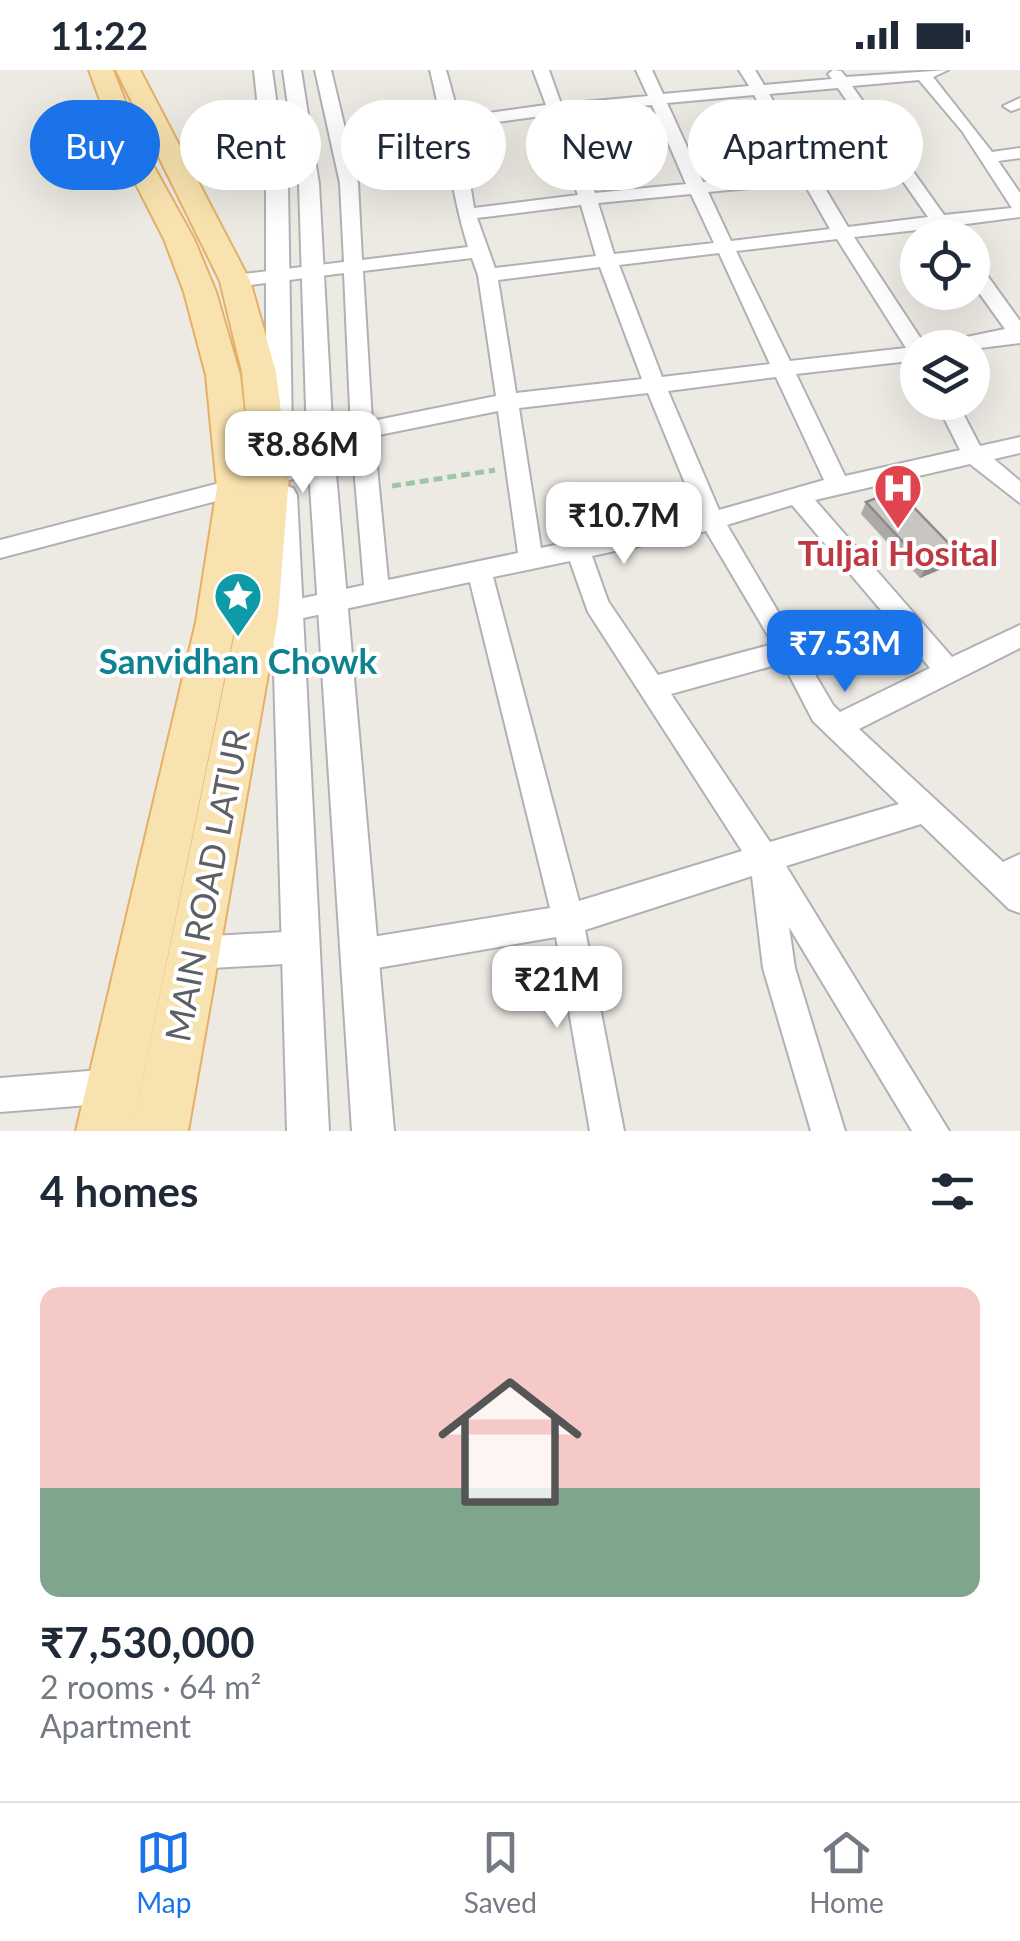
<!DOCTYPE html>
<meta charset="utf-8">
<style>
:root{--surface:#fff;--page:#f2f2f3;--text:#1f2937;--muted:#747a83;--line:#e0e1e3;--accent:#1a73e8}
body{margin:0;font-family:Lato,sans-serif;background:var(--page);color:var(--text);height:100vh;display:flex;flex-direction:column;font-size:38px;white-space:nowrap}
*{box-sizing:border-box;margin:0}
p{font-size:32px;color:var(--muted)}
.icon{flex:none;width:55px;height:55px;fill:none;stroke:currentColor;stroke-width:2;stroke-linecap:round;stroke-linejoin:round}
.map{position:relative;height:1061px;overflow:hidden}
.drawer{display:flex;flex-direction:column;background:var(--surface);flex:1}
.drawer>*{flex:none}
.hud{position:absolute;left:30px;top:30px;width:960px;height:90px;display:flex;gap:20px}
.fabs{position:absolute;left:900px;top:150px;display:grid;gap:20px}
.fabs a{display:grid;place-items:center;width:90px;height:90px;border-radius:50%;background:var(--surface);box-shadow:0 10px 40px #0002;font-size:50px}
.price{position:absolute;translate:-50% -85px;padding:0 22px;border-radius:20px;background:#fff;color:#222;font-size:32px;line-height:65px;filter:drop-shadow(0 2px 5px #0008)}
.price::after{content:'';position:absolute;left:50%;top:60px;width:30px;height:22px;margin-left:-15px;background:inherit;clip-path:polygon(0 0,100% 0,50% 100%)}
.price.selected{background:var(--accent);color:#fff}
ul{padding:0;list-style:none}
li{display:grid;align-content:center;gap:20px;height:530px;padding:0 40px}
li span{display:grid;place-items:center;height:310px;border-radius:20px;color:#555}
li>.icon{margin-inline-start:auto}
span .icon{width:180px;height:180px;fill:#fffc;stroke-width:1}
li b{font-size:42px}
h2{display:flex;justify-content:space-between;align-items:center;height:120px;padding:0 40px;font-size:42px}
.chip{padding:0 35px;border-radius:45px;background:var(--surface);box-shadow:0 10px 40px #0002;font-size:35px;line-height:90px}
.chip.selected{background:var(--accent);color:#fff}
.status{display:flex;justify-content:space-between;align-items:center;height:70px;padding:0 50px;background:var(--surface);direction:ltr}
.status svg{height:28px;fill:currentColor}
.dock{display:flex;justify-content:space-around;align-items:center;height:140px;border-top:2px solid var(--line);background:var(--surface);font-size:28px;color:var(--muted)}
.dock a{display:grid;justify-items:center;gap:5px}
.dock .selected{color:var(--accent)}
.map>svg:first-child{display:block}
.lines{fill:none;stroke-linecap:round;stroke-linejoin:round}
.minor-casing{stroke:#afb2b5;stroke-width:4}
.tertiary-casing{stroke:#afb2b5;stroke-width:4}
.primary-casing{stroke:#e5b066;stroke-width:4}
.path{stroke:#9ec5a4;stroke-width:5;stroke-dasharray:9 5;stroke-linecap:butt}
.minor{fill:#fff;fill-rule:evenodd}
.tertiary{fill:#fff;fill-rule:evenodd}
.primary{fill:#f8e2af;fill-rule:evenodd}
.wall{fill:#ada9a6}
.shaded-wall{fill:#8d8a87}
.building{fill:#c9c5c1;stroke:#8d8a87;stroke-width:2.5}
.labels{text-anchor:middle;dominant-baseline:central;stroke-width:8;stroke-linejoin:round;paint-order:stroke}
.health-label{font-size:35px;font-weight:bold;fill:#be3a42;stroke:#fff}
.culture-label{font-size:35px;font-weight:bold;fill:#0d838f;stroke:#fff}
.street-label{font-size:35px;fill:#5c6063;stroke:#fff}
</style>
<div class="status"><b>11:22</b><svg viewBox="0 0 49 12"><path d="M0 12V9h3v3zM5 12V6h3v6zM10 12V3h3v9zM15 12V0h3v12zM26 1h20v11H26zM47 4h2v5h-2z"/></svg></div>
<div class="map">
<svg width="1020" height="1061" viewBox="0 0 1020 1061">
<rect width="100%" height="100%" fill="#edeae4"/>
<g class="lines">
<!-- minor casing -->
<g class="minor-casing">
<path id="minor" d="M315,0H331L358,113L362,190L468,177C450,119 445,59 430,0H446L459,47L546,35L533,0H549L561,34L648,26L636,0H652L663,24L749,16L739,0H755L764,15L832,9L828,4L833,0L841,1L846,7L948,0L933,7L992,82L1020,78V88L998,91L1020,123V147L951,156L960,168H941L935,158L854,167L927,278H918V290L796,304L845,406L960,380L936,332H957L980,376L1020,367V383L994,389L1020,411V433L970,394L815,430L952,587L1020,555V578L859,659L1003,792L1020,784V843L1009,839L921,754L786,796L949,1061H912L789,857L795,898L845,1061H811L763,898L752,806L585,860L624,1061H590L556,867L360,901L349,896L344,885L349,874L360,869L550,838L470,512L271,555L262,552L258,545L262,538L271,535L364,515L351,361L344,203L235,217L225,211L235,205L344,192L340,113ZM919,10L962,61L1012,138L944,145L852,16ZM838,18L928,147L848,157L769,24ZM754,25L798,103L703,112L667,33ZM652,35L686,114L595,123L565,43ZM549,45L578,125L474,138L461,57ZM804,113L830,159L731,171L708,122ZM691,124L714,173L614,184L598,133ZM581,135L596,186L495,198L477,148ZM837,169L906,278L790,291L736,181ZM719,183L770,294L662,307L619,195ZM472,188L478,205L496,326L372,351L363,201ZM600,197L642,309L516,323L498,210ZM776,307L824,410L719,440L668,321ZM648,323L698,445L541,478L519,338ZM498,341L518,483L388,510L374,366ZM792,435L930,598L840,642L833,635L727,455ZM706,461L773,574L658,605L608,531L592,486ZM570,491L588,542L742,781L579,831L493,507ZM783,593L813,651L899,734L770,772L671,624Z
M1020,28V38L1011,41L1003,36Z
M972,192L979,194L1020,251V273L972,279L937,278L947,271L1005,259L972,213Z
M322,387L330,389L333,395L330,401L271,414L260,406L263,400Z
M235,409L246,418L243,424L0,488V470Z
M302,861L313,866L318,877L313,888L302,893L194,899L183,894L178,883L183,872L194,867Z
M114,999L126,1004L131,1016L126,1028L114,1033L0,1042V1008Z"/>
</g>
<!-- tertiary casing -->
<g class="tertiary-casing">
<path id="tertiary" d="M254,0H272L288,117L292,364L288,371H270L266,364V117Z
M283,0H301L319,114L333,370L394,1061H352L307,370L299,114Z
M283,415L293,418L297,425L329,1061H287L269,425L273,418Z"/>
</g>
<!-- primary casing -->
<g class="primary-casing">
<path id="primary" d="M89,0H113L144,79L194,169L216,222L240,305L252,410L242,302L220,211L116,0H140L250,211L276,302L289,406L278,547L188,1061H132L238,547L242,508L236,552L132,1061H76L196,552L217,418L206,305L184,222L164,169L118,79Z"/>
</g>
<!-- path -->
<path class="path" d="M392,416L495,400"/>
<!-- minor -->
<use href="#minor" class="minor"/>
<!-- tertiary -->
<use href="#tertiary" class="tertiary"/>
<!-- primary -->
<use href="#primary" class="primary"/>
</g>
<!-- wall -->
<path class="wall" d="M866,432L951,495L920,508L861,444Z"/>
<!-- shaded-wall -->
<path class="shaded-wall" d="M958,483L951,495L920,508L926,497Z"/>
<!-- building -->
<path class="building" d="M897,420L958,483L926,497L866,432Z"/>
<!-- icons -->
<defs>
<g id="hospital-pin" transform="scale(2.5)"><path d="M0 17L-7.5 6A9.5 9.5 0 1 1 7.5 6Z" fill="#e0444e" stroke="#fff"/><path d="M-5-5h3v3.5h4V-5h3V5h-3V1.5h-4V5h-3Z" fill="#fff"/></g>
<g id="sight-pin" transform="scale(2.5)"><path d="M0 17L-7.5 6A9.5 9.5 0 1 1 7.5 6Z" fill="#0f9aa8" stroke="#fff"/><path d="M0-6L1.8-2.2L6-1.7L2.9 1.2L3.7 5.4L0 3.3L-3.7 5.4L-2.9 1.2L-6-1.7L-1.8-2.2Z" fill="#fff"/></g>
</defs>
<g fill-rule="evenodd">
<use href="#hospital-pin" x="898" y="418"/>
<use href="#sight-pin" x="238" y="526"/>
</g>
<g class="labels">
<!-- health labels -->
<g class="health-label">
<text x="898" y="482">Tuljai Hosital</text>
</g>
<!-- culture labels -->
<g class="culture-label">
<text x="238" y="590">Sanvidhan Chowk</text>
</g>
<!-- street labels -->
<g class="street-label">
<text transform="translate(206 815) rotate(-79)">MAIN ROAD LATUR</text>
</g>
</g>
</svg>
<div class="fabs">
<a><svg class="icon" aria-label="locate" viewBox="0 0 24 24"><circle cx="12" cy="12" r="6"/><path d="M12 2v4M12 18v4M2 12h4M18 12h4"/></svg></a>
<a><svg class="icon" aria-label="layers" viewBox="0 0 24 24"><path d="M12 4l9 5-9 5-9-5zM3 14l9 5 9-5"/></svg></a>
</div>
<b class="price" style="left:303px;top:426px">₹8.86M</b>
<b class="price" style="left:624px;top:497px">₹10.7M</b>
<b class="price selected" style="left:845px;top:625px">₹7.53M</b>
<b class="price" style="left:557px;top:961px">₹21M</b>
<div class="hud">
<a class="chip selected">Buy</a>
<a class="chip">Rent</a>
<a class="chip">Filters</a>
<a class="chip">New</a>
<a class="chip">Apartment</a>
</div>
</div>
<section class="drawer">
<h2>4 homes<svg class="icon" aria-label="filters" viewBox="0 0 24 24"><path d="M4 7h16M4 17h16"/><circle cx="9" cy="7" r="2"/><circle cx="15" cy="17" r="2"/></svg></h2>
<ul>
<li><span style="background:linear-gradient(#f6c9c9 65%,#7fa58c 0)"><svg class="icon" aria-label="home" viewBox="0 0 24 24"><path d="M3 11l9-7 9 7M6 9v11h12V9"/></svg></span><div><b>₹7,530,000</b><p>2 rooms · 64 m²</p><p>Apartment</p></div></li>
</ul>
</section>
<nav class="dock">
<a class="selected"><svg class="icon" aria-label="map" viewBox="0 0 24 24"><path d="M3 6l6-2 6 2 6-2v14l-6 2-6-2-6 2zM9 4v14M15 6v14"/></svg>Map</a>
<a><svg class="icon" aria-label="saved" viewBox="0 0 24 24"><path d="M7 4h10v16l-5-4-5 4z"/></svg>Saved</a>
<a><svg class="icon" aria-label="home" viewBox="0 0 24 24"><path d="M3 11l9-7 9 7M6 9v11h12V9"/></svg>Home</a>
</nav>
